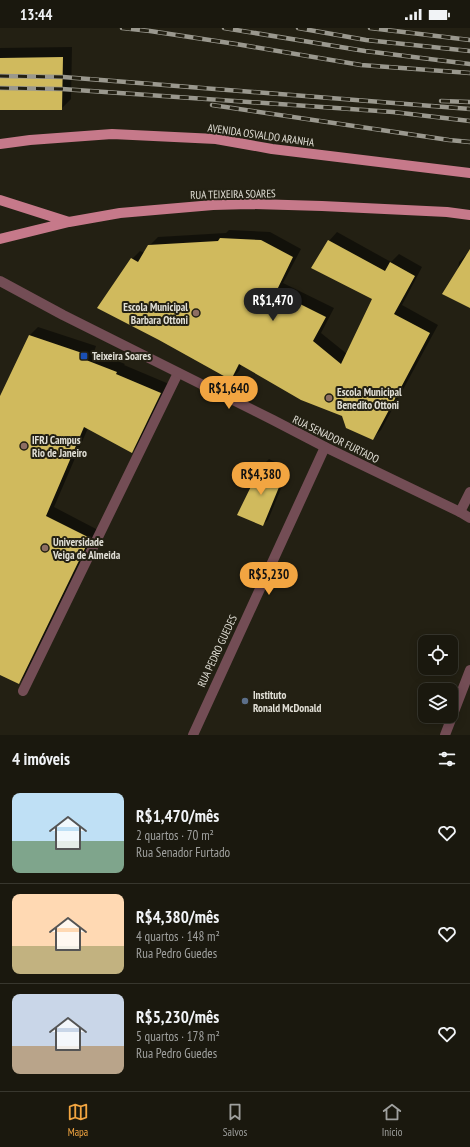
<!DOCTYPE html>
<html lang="pt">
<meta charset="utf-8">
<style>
:root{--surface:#1a180e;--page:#27251c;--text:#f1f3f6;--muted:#9fa09e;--line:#38372e;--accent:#f2a541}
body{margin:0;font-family:"PT Sans Narrow",sans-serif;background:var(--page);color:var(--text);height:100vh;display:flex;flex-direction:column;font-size:15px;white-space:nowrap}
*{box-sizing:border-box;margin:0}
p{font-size:13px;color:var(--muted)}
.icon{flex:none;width:22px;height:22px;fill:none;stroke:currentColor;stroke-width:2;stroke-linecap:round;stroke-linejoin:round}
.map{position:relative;height:707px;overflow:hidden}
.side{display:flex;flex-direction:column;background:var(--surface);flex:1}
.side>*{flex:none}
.buttons{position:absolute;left:418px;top:607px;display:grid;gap:8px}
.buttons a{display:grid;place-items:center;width:40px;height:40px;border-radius:8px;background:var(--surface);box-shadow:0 2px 10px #0003,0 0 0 1px var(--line);font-size:20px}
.price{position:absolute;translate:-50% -34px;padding:0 9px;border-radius:14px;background:var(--accent);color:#111;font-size:13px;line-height:26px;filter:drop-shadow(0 1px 2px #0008)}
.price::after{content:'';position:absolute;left:50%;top:24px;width:12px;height:9px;margin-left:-6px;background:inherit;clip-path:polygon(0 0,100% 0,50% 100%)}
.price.on{background:#222;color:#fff}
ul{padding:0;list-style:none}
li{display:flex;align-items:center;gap:12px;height:100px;padding:0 12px}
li+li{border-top:1px solid var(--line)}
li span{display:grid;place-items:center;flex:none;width:112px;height:80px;border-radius:8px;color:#555}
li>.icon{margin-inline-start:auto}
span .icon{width:48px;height:48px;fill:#fffc;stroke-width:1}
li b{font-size:17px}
h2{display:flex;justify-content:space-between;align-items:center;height:48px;padding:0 12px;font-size:17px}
.status{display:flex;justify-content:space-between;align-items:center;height:28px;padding:0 20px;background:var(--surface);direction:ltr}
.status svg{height:11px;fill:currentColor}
.dock{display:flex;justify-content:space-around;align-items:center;height:56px;border-top:1px solid var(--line);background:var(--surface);font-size:11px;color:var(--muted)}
.dock a{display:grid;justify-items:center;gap:2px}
.dock .on{color:var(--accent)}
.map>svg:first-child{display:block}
.shadow{fill:#0007}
.building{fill:#d0ba5d}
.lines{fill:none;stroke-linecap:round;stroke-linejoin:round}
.minor{stroke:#734d55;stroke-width:10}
.tertiary{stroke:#734d55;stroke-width:10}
.primary{stroke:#c6798a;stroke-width:10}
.rail-casing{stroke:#9a988e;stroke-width:4.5}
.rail{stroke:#232013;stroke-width:3;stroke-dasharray:9;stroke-linecap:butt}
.education-dot{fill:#8d6e63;stroke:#232013;stroke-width:1.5}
.transit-dot{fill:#1a4fb4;stroke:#232013;stroke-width:1.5}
.service-dot{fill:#5c6f8a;stroke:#232013;stroke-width:1.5}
.labels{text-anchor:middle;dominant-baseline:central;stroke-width:4;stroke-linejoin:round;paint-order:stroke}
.street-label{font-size:11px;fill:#e1dfd6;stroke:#232013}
.poi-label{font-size:11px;font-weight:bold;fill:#e1dfd6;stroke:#232013;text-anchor:start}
</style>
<div class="status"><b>13:44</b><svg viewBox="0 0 49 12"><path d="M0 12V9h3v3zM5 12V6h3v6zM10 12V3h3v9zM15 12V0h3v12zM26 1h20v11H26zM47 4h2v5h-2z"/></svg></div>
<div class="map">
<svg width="470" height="707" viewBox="0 0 470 707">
<rect width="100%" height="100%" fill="#232013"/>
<!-- shadow -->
<path class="shadow" d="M72,19L71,71L61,81H0V20Z
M229,202L270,204L301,221L283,255L334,280L321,305L347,326L373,271L329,213L337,204L391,234L399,226L422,239L402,277L438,297L381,402L373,410L343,387L242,336L239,343L231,351L159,311L132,231L140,223L145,225L149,218L158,209L226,205Z
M466,227L470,228V279L458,242L459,234Z
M38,299L96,318L94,324L125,336L124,337L169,356L140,415L132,424L88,400L54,479L98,502L27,646L19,655L0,646V371L30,307Z
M269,431L289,441L268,492L262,497L263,437Z"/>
<!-- building -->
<path class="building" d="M63,29L62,82H0V30Z
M220,210L261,212L293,229L276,264L326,289L313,313L341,336L372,271L311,240L328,212L385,243L390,234L415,248L394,286L430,305L373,412L346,400L342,388L301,372L239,336L231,352L159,312L97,280L131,230L138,234L148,217L218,213Z
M470,221V280L442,266Z
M29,307L88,327L86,332L117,344L116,346L161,365L132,425L84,399L46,488L90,510L19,656L0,647V368Z
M262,436L284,447L263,498L237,487Z"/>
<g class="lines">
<!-- minor -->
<path class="minor" d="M460,484L470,464
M23,663L178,345
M193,707L325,419
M445,707L470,642"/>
<!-- tertiary -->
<path class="tertiary" d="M0,253L63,287L273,392L325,419L460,484L470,490"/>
<!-- primary -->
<path class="primary" d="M0,116L30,112L112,106L216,111L272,121L470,145
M0,172L69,194
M0,211L69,194L120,185L213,177L250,176L322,178L447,184L470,187"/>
<!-- rail casing -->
<g class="rail-casing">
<path id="rail" d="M122,0L150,3L236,16L361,37L470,45
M224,0L365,23L470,36
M298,0L366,12L470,23
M370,0L470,12
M0,48L63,49L470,81
M0,60L62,61L393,84L470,93
M441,73L470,74
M212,77L449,112L470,114"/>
</g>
<!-- rail -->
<use href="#rail" class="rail"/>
</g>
<!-- markers -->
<g class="education-dot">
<circle cx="196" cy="285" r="4"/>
<circle cx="329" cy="370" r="4"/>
<circle cx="24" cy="418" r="4"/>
<circle cx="45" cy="520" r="4"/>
</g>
<rect class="transit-dot" x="80" y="324" width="8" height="8" rx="2"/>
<circle class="service-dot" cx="245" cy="673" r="4"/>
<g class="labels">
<!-- street labels -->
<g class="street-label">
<text transform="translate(261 107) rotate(8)">AVENIDA OSVALDO ARANHA</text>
<text transform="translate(233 166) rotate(-1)">RUA TEIXEIRA SOARES</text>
<text transform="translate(336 411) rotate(26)">RUA SENADOR FURTADO</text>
<text transform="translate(217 623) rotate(-65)">RUA PEDRO GUEDES</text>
</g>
<!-- poi labels -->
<g class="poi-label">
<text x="188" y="279" text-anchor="end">Escola Municipal<tspan x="188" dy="13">Barbara Ottoni</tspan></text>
<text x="92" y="328">Teixeira Soares</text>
<text x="337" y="364">Escola Municipal<tspan x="337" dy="13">Benedito Ottoni</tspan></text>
<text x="32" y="412">IFRJ Campus<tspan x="32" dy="13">Rio de Janeiro</tspan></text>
<text x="53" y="514">Universidade<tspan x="53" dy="13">Veiga de Almeida</tspan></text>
<text x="253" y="667">Instituto<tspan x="253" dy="13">Ronald McDonald</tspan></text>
</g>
</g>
</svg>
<div class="buttons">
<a><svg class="icon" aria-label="locate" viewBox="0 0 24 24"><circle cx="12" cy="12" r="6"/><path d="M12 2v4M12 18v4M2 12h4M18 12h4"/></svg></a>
<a><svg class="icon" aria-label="layers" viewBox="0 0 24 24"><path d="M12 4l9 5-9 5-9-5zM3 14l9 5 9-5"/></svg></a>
</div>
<b class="price on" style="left:273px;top:294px">R$1,470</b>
<b class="price" style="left:229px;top:382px">R$1,640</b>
<b class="price" style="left:261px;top:468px">R$4,380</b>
<b class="price" style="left:269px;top:568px">R$5,230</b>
</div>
<section class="side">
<h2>4 imóveis<svg class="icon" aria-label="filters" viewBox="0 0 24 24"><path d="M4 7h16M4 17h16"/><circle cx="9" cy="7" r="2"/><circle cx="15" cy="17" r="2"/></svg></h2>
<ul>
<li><span style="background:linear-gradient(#bfe0f5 60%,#7fa58c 0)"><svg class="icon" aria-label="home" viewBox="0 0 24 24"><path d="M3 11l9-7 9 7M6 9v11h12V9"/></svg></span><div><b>R$1,470/mês</b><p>2 quartos · 70 m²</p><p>Rua Senador Furtado</p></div><svg class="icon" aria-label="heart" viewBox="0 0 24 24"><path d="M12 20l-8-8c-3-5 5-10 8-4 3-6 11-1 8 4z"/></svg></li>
<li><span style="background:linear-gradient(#ffd9b3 65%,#c2b280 0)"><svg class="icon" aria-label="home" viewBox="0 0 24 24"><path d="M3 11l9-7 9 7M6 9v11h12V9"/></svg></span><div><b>R$4,380/mês</b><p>4 quartos · 148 m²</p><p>Rua Pedro Guedes</p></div><svg class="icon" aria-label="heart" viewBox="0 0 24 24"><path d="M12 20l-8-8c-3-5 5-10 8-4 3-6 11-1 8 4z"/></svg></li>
<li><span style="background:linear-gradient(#c9d6e8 65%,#b9a48a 0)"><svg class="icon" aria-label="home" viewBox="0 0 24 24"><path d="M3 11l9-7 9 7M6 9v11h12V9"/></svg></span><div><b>R$5,230/mês</b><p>5 quartos · 178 m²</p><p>Rua Pedro Guedes</p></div><svg class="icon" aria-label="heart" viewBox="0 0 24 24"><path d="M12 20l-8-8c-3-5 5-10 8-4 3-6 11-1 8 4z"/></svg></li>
</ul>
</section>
<nav class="dock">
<a class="on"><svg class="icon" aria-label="map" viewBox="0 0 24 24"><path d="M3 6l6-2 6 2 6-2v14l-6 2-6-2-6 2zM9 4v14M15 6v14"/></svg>Mapa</a>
<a><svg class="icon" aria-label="saved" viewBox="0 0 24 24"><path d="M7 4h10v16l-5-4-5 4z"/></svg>Salvos</a>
<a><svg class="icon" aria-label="home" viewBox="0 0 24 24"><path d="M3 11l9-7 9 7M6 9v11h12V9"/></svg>Início</a>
</nav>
